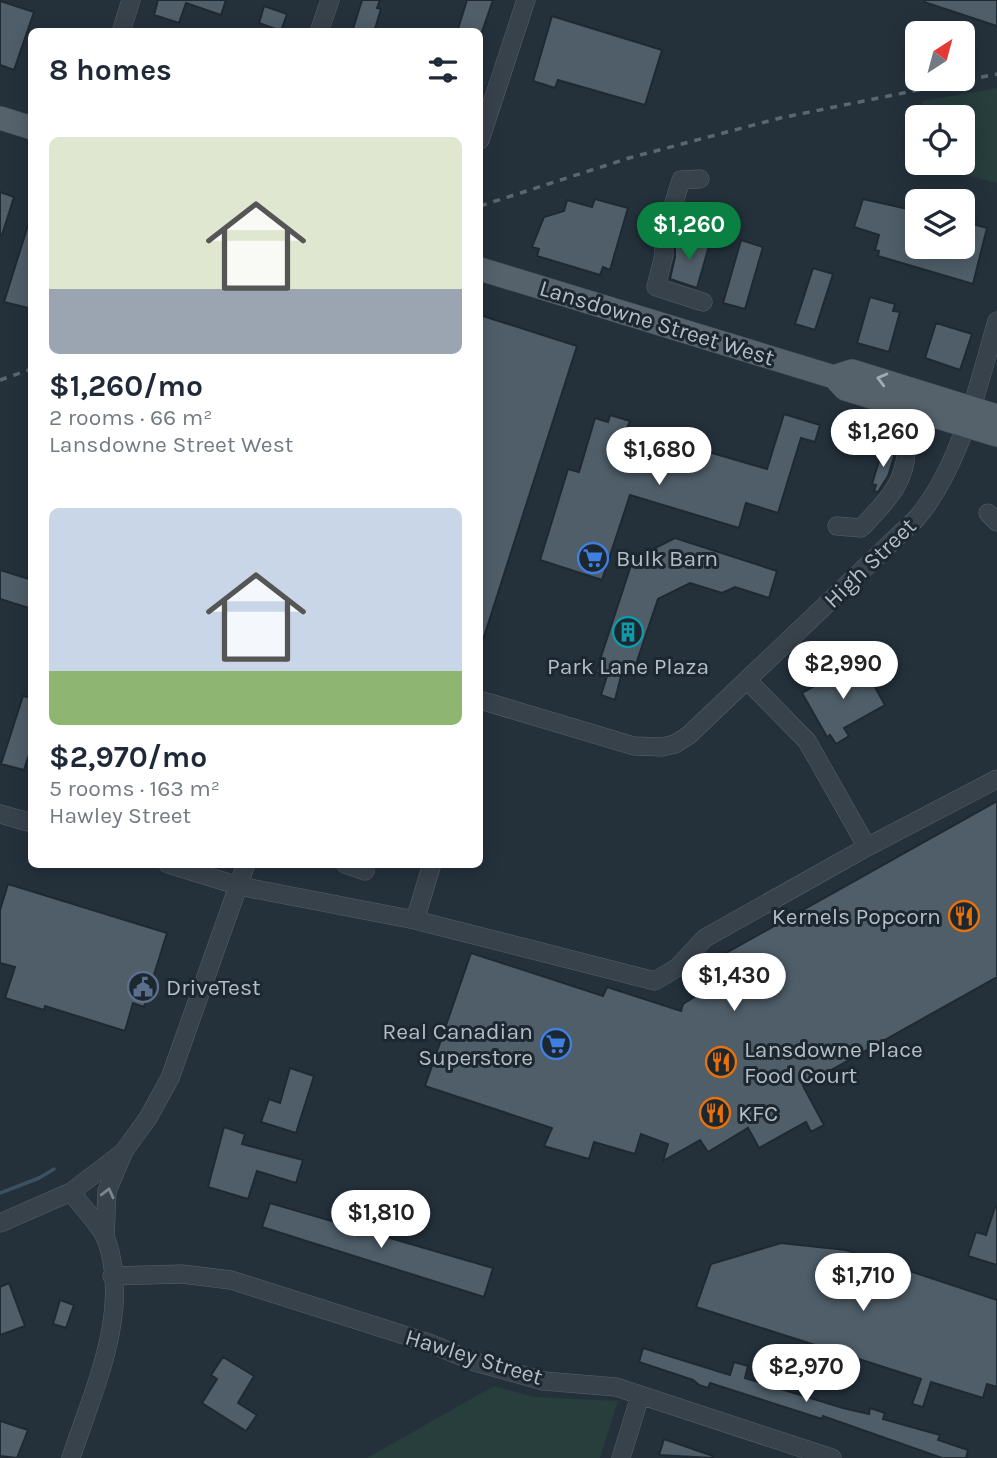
<!DOCTYPE html>
<meta charset="utf-8">
<style>
:root{--surface:#fff;--page:#f6f6f7;--text:#1f2937;--muted:#747a83;--accent:#0b8043}
body{margin:0;font-family:Karla,sans-serif;background:var(--page);color:var(--text);height:100vh;display:flex;flex-direction:column;font-size:26px;white-space:nowrap}
*{box-sizing:border-box;margin:0}
p{font-size:23px;color:var(--muted)}
.icon{flex:none;width:38px;height:38px;fill:none;stroke:currentColor;stroke-width:2;stroke-linecap:round;stroke-linejoin:round}
.map{position:relative;flex:1;overflow:hidden}
.details{position:absolute;left:28px;top:28px;width:455px;height:840px;display:flex;flex-direction:column;background:var(--surface);border-radius:10px;box-shadow:0 4px 18px #0003}
.details>*{flex:none}
.needle{width:46px;rotate:36deg}
.buttons{position:absolute;left:905px;top:21px;display:grid;gap:14px}
.buttons a{display:grid;place-items:center;width:70px;height:70px;border-radius:10px;background:var(--surface);box-shadow:0 4px 18px #0003;font-size:35px}
.price{position:absolute;translate:-50% -60px;padding:0 16px;border-radius:24px;background:#fff;color:#222;font-size:23px;line-height:46px;filter:drop-shadow(0 2px 4px #0008)}
.price::after{content:'';position:absolute;left:50%;top:42px;width:21px;height:16px;margin-left:-10px;background:inherit;clip-path:polygon(0 0,100% 0,50% 100%)}
.price.on{background:var(--accent);color:#fff}
ul{padding:0;list-style:none}
li{display:grid;align-content:center;gap:14px;height:371px;padding:0 21px}
li span{display:grid;place-items:center;height:217px;border-radius:10px;color:#555}
li>.icon{margin-inline-start:auto}
span .icon{width:126px;height:126px;fill:#fffc;stroke-width:1}
li b{font-size:30px}
h2{display:flex;justify-content:space-between;align-items:center;height:84px;padding:0 21px;font-size:30px}
.map>svg:first-child{display:block}
.green{fill:#273e3d}
.lines{fill:none;stroke-linecap:round;stroke-linejoin:round}
.stream{stroke:#3a5163;stroke-width:3.5}
.building{fill:#4f5e69;stroke:#1f2932;stroke-width:2}
.minor-casing{stroke:#566069;stroke-width:19}
.major-casing{stroke:#444e57;stroke-width:24}
.minor{stroke:#38424b;stroke-width:18}
.major{stroke:#56626b;stroke-width:23}
.rail{stroke:#5a6772;stroke-width:3.5;stroke-dasharray:7 7;stroke-linecap:butt}
.oneway{stroke:#a0abb5}
.oneway2{stroke:#7c868f}
.labels{text-anchor:middle;dominant-baseline:central;stroke-width:6;stroke-linejoin:round;paint-order:stroke}
.street-label{font-size:23px;fill:#b3bdc7;stroke:#1d2730}
.poi-label{font-size:23px;fill:#b3bdc7;stroke:#1d2730;text-anchor:start}
</style>
<div class="map">
<svg width="997" height="1458" viewBox="0 0 997 1458">
<rect width="100%" height="100%" fill="#24313b"/>
<!-- green -->
<path class="green" d="M997,88V183L917,163H962V117H919L923,101Z
M494,1386L534,1397L618,1401L600,1458H367Z"/>
<g class="lines">
<!-- stream -->
<path class="stream" d="M0,1193L39,1178L54,1169"/>
</g>
<!-- building -->
<path class="building" d="M158,0H226L221,15L186,3L179,23L154,15Z
M362,0H380L377,8L381,9L374,32H352Z
M467,0H493L482,32H457Z
M925,0H997V26L924,2Z
M0,1L34,12L14,70L0,65Z
M264,6L287,14L281,31L259,23Z
M552,16L662,50L645,105L558,80L555,88L533,81Z
M0,192L14,197L2,235H0Z
M595,199L628,208L610,270L603,267L600,275L537,256L539,249L532,247L544,217L564,211L567,200L592,207Z
M863,199L917,211V247H962V221L987,228L973,284L878,256L879,251L875,250L879,235L854,227Z
M29,222H32V309L4,302Z
M675,236L709,246L697,288L670,279L675,257Z
M741,240L763,247L745,309L723,303Z
M813,268L833,274L815,330L795,324Z
M870,297L895,304L893,311L900,312L889,352L857,343Z
M480,315L577,346L482,643H480Z
M936,323L972,334L960,370L925,358Z
M784,414L820,425L815,442L801,438L778,513L746,503L739,528L630,495L602,580L540,560L568,469L579,472L595,418L608,422L610,415L630,421L627,428L767,469Z
M883,448L894,453V457L888,476L878,492L874,491L876,485L872,484Z
M675,538L777,571L769,598L735,587L722,593L690,583L658,599L636,664L622,672L615,700L601,695L607,676L596,672L633,559Z
M0,570L32,580V609L0,599Z
M862,664L885,705L844,728L849,736L836,744L830,735L827,737L802,693L825,680L823,676L832,671L838,676Z
M23,696L32,698V745L24,770L1,764Z
M997,801V977L803,1086L824,1125L811,1132L806,1122L759,1148L748,1128L708,1152L700,1140L663,1161L668,1144L641,1134L635,1154L594,1142L589,1159L544,1146L552,1128L425,1086L471,953L603,996L607,987L681,1011L683,1004L705,990L702,982L710,962Z
M8,884L167,933L144,1007L133,1003L125,1031L45,1006L44,1010L5,998L15,967L0,963V910Z
M290,1068L314,1076L296,1133L261,1122L269,1099L280,1103Z
M224,1127L245,1134L242,1144L303,1160L296,1183L257,1171L248,1199L208,1187Z
M270,1203L493,1268L484,1297L262,1227Z
M995,1207H997V1265L968,1256L976,1232L986,1235Z
M781,1243L846,1250L997,1300V1387L987,1384L983,1398L931,1382L923,1407L912,1404L921,1379L696,1307L711,1264Z
M9,1283L25,1326L0,1335V1287Z
M60,1300L74,1305L66,1328L53,1324Z
M643,1348L730,1375L734,1362L748,1366L745,1378L843,1408L869,1414L870,1408L885,1413L883,1419L940,1435L938,1440L968,1450L966,1458H942L823,1416L822,1419L710,1383L708,1388L699,1385L693,1380L639,1362Z
M223,1357L254,1376L238,1403L257,1415L246,1431L202,1403L217,1379L211,1375Z
M0,1421L28,1430L17,1458L0,1456Z
M664,1439L713,1456V1458L659,1455Z"/>
<g class="lines">
<!-- minor casing -->
<g class="minor-casing">
<path id="minor" d="M121,32L131,0
M319,32L330,0
M480,140L526,0
M700,179L681,180L663,238L664,255L656,287L703,302
M988,513L997,522
M837,526L861,528C884,504 908,482 906,446L869,430
M480,700L634,746L662,747L675,744L689,735L917,518C962,463 977,388 997,321
M0,814L32,823
M867,847L997,779
M168,864L239,886L415,920L655,981L678,967L705,938L867,847L807,741L747,680
M345,864L365,871
M415,920L432,864
M71,1192C81,1206 99,1223 106,1239C132,1311 93,1390 71,1458
M0,1223L71,1192L121,1154
M105,1238L107,1191L124,1151L148,1118L170,1078L246,864
M112,1276L182,1274L231,1280L429,1343L475,1362L544,1381L616,1387L832,1458
M621,1458L640,1396"/>
</g>
<!-- major casing -->
<g class="major-casing">
<path id="major" d="M0,118L32,128
M480,269L834,377L845,389L997,435
M834,377L852,371L997,416"/>
</g>
<!-- minor -->
<use href="#minor" class="minor"/>
<!-- major -->
<use href="#major" class="major"/>
<!-- rail -->
<path class="rail" d="M480,206L629,158L780,118L997,74
M0,380L32,369"/>
</g>
<!-- one-way arrows -->
<defs><path id="oneway-chevron" d="M-2-3.5L2.5 0L-2 3.5" fill="none" stroke-width="1.6" stroke-linecap="round" stroke-linejoin="round" transform="scale(1.75)"/></defs>
<use class="oneway" href="#oneway-chevron" transform="translate(882 379) rotate(-165)"/>
<use class="oneway2" href="#oneway-chevron" transform="translate(108 1193) rotate(-76)"/>
<!-- icons -->
<defs>
<g id="supermarket-ring" transform="scale(1.575)"><circle r="9.5" fill="#1d2730" stroke="#3f7fe0" stroke-width="1.5"/><path d="M-6-5.5h2.5l.6 2H6L4.5 2H-2.5L-4.4-4H-6ZM-1.5 3.2a1.3 1.3 0 1 0 .1 0ZM3 3.2a1.3 1.3 0 1 0 .1 0Z" fill="#3f7fe0"/></g>
<g id="building-ring" transform="scale(1.575)"><circle r="9.5" fill="#1d2730" stroke="#0f9aa8" stroke-width="1.5"/><path d="M-4-6H4V6H1V3H-1V6H-4ZM-2.5-4.3h1.7v1.8h-1.7ZM.8-4.3h1.7v1.8H.8ZM-2.5-1h1.7V.8h-1.7ZM.8-1h1.7V.8H.8Z" fill="#0f9aa8"/></g>
<g id="restaurant-ring" transform="scale(1.575)"><circle r="9.5" fill="#1d2730" stroke="#e8710a" stroke-width="1.5"/><path d="M-5-6h1v4h1v-4h1v4h1v-4h1v5L-1.5 .5V6h-2V.5L-5-1ZM5-6V6H3V1.5H1.5Q1.5-4 5-6Z" fill="#e8710a"/></g>
<g id="civic-ring" transform="scale(1.575)"><circle r="9.5" fill="#1d2730" stroke="#5c6f8a" stroke-width="1.5"/><path d="M-.6-6.5H3V-4.5H.6V-3L4-1V1h2V6H-6V1h2V-1L-.6-3ZM-1.2 2.5V6h2.4V2.5Z" fill="#5c6f8a"/></g>
</defs>
<g fill-rule="evenodd">
<use href="#supermarket-ring" x="593" y="558"/>
<use href="#building-ring" x="628" y="632"/>
<use href="#restaurant-ring" x="964" y="916"/>
<use href="#civic-ring" x="143" y="987"/>
<use href="#supermarket-ring" x="556" y="1044"/>
<use href="#restaurant-ring" x="721" y="1062"/>
<use href="#restaurant-ring" x="715" y="1113"/>
</g>
<g class="labels">
<!-- street labels -->
<g class="street-label">
<text transform="translate(657 323) rotate(17)">Lansdowne Street West</text>
<text transform="translate(870 563) rotate(-44)">High Street</text>
<text transform="translate(474 1357) rotate(17)">Hawley Street</text>
</g>
<!-- poi labels -->
<g class="poi-label">
<text x="616" y="558">Bulk Barn</text>
<text x="628" y="666" text-anchor="middle">Park Lane Plaza</text>
<text x="941" y="916" text-anchor="end">Kernels Popcorn</text>
<text x="166" y="987">DriveTest</text>
<text x="533" y="1031" text-anchor="end">Real Canadian<tspan x="533" dy="26">Superstore</tspan></text>
<text x="744" y="1049">Lansdowne Place<tspan x="744" dy="26">Food Court</tspan></text>
<text x="738" y="1113">KFC</text>
</g>
</g>
</svg>
<div class="buttons">
<a><svg class="needle" viewBox="-14 -14 28 28"><path d="M0-13l5 13h-10z" fill="#e53935"/><path d="M0 13l5-13h-10z" fill="#747a83"/></svg></a>
<a><svg class="icon" aria-label="locate" viewBox="0 0 24 24"><circle cx="12" cy="12" r="6"/><path d="M12 2v4M12 18v4M2 12h4M18 12h4"/></svg></a>
<a><svg class="icon" aria-label="layers" viewBox="0 0 24 24"><path d="M12 4l9 5-9 5-9-5zM3 14l9 5 9-5"/></svg></a>
</div>
<b class="price on" style="left:689px;top:262px">$1,260</b>
<b class="price" style="left:883px;top:469px">$1,260</b>
<b class="price" style="left:659px;top:487px">$1,680</b>
<b class="price" style="left:843px;top:701px">$2,990</b>
<b class="price" style="left:734px;top:1013px">$1,430</b>
<b class="price" style="left:381px;top:1250px">$1,810</b>
<b class="price" style="left:863px;top:1313px">$1,710</b>
<b class="price" style="left:806px;top:1404px">$2,970</b>
<section class="details">
<h2>8 homes<svg class="icon" aria-label="filters" viewBox="0 0 24 24"><path d="M4 7h16M4 17h16"/><circle cx="9" cy="7" r="2"/><circle cx="15" cy="17" r="2"/></svg></h2>
<ul>
<li><span style="background:linear-gradient(#dfe7d0 70%,#9aa5b1 0)"><svg class="icon" aria-label="home" viewBox="0 0 24 24"><path d="M3 11l9-7 9 7M6 9v11h12V9"/></svg></span><div><b>$1,260/mo</b><p>2 rooms · 66 m²</p><p>Lansdowne Street West</p></div></li>
<li><span style="background:linear-gradient(#c9d6e8 75%,#8fb573 0)"><svg class="icon" aria-label="home" viewBox="0 0 24 24"><path d="M3 11l9-7 9 7M6 9v11h12V9"/></svg></span><div><b>$2,970/mo</b><p>5 rooms · 163 m²</p><p>Hawley Street</p></div></li>
</ul>
</section>
</div>
